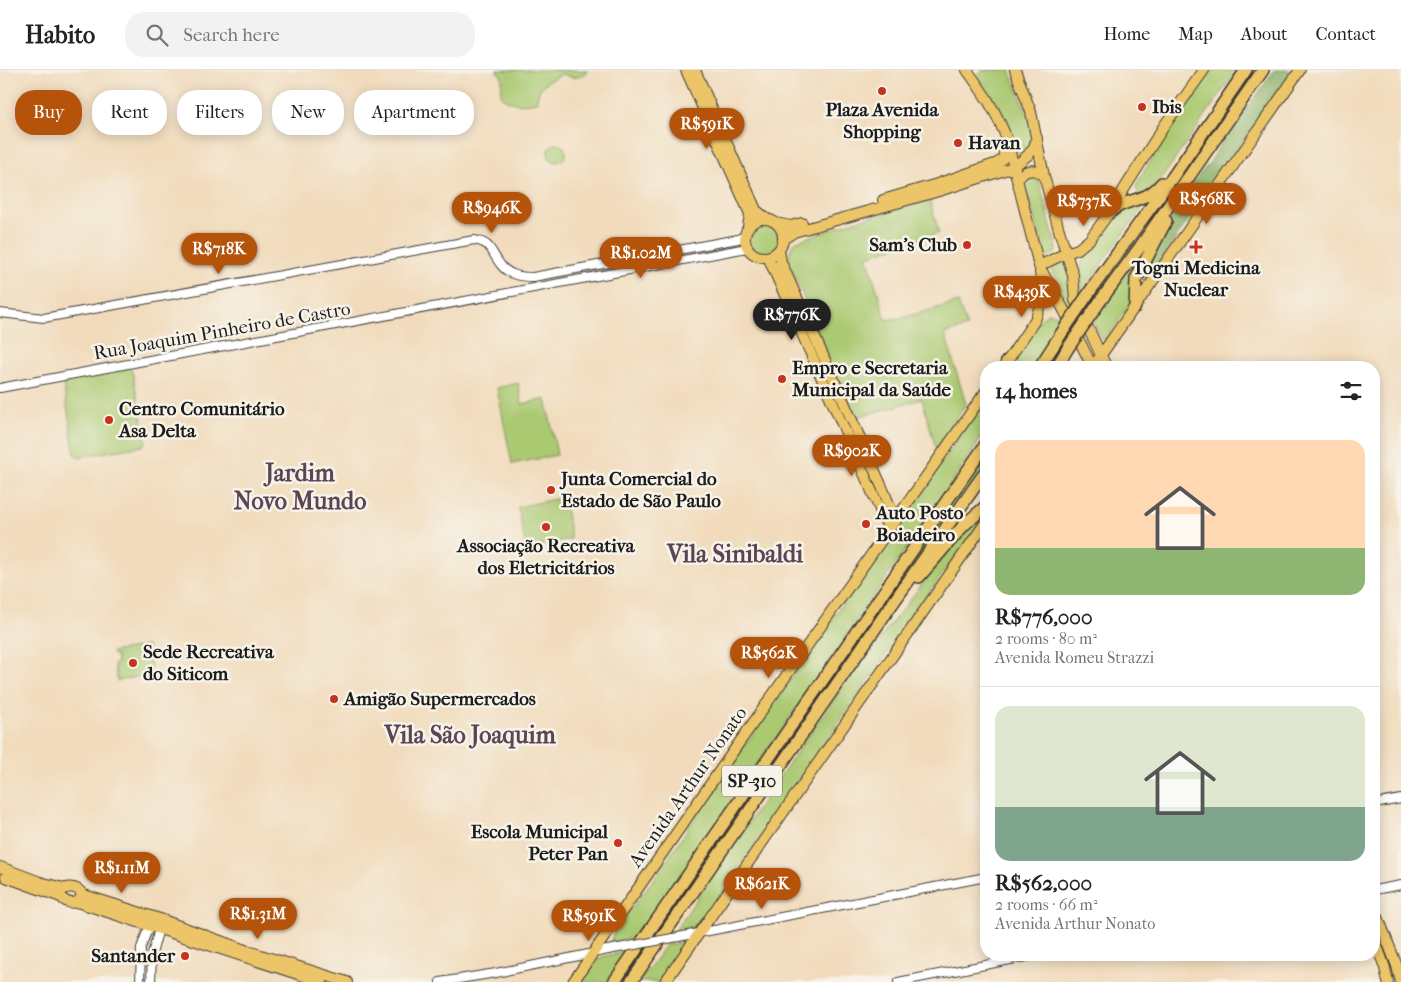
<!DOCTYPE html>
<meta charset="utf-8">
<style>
:root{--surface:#fff;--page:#f2f2f2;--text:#222;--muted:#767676;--line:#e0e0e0;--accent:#b45309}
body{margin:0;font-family:"IM FELL French Canon",serif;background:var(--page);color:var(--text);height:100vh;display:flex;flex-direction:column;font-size:19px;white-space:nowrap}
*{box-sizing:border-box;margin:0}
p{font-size:16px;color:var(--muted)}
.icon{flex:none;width:28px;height:28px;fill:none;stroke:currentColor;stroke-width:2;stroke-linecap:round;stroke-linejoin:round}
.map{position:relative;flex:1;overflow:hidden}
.details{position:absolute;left:980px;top:291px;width:400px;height:600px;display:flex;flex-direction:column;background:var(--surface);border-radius:20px;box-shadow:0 2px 12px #0003}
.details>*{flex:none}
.banner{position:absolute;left:15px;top:20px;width:475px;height:45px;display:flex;gap:10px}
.price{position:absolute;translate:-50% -42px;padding:0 11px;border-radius:18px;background:var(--accent);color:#fff;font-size:16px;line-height:32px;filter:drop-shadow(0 1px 2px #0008)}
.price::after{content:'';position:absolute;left:50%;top:30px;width:15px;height:11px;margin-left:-8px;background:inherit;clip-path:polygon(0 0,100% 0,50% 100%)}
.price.active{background:#222;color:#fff}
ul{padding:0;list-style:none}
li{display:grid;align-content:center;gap:10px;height:265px;padding:0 15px}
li+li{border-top:1px solid var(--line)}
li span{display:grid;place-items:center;height:155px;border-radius:15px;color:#555}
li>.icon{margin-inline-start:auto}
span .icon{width:90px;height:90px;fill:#fffc;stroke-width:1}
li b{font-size:21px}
h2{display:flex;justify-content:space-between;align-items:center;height:60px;padding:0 15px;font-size:21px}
.chip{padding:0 18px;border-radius:20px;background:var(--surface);box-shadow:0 2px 12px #0003;font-size:18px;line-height:45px}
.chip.active{background:var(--accent);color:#fff}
header{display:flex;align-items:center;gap:30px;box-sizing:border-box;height:70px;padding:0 25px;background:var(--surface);border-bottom:1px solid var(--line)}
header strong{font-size:24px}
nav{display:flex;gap:28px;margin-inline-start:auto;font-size:18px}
.search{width:350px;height:45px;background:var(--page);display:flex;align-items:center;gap:12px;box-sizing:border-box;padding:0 18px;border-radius:20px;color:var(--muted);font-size:19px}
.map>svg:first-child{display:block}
.green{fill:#aac971;stroke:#637246}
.forest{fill:#87ad63;stroke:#526440}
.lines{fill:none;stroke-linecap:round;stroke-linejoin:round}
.minor-casing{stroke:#3c3934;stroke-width:10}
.major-casing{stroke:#3c3934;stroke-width:12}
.highway-casing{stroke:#3c3934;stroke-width:14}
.minor{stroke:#fff;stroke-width:8}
.major{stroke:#edc569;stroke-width:10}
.highway{stroke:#edc569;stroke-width:11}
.minor-bridge-casing{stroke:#3c3934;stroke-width:10;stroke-linecap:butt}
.highway-bridge-casing{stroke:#3c3934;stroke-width:14;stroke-linecap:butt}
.minor-bridge{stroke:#fff;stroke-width:8}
.highway-bridge{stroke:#edc569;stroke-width:11}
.poi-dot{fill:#c8321e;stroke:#f7f3e8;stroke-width:2}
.labels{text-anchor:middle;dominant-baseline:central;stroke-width:5;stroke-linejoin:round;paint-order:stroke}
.shield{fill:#f7f3e8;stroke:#5e5c59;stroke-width:1}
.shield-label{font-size:18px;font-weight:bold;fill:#1c1c1c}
.poi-label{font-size:19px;font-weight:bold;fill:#1c1c1c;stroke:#f7f3e8;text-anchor:start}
.street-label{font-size:19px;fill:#1c1c1c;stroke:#f7f3e8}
.district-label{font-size:24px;font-weight:bold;fill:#5a4456;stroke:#f7f3e8}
</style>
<header>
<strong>Habito</strong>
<div class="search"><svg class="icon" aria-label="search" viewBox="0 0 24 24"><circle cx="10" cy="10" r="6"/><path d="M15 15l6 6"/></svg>Search here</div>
<nav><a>Home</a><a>Map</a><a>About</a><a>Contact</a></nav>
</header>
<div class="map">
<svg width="1401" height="912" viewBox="0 0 1401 912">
<rect width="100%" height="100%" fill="#f7f3e8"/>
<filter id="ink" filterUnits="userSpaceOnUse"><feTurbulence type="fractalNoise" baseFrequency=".02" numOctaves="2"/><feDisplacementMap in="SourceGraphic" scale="10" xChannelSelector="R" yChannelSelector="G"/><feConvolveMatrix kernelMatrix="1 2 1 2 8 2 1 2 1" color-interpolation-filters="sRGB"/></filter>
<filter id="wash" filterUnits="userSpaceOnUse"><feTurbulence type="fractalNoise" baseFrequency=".0096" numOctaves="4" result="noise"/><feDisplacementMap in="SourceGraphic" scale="20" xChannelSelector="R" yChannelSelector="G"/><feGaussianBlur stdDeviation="1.12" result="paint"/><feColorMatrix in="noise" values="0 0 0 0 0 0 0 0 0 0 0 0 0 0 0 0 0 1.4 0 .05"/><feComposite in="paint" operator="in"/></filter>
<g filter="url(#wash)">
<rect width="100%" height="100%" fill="#f1dbbc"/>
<!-- green -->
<path class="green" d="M496,0H588C580,9 574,9 563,4C549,10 537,15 537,32C521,35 516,35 501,27L502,7Z
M984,0H1010L1031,55C1034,73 1029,76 1019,90L1014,71L1001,40L978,7V4Z
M1213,0H1237L1157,115L1141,125C1133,119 1137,115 1140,108L1181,43Z
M1251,0H1260L1095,232L1092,226Z
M548 83a9 9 0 1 1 18 0a9 9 0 1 1-18 0Z
M1030,106L1035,107L1039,111L1057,179L1055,183L1045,188L1025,115L1026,110Z
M1150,129L1128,157L1082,222L1081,195L1084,187L1099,164L1123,137Z
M930,131L939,163L867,186L886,250L905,247L958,232L967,257L945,264L966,334L936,379L922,329L854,348L788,190L790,180L795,172L855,151Z
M747 168a16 16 0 1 1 32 0a16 16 0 1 1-32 0Z
M1153,168L1130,234L1106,269H1101L1094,253L1100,240Z
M1063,192L1067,198L1073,235L1070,239L1051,200C1054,196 1059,193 1063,192Z
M1048,243L1060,245L1064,249L1033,297L1008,298C1017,284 1037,250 1048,243Z
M129,297L132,300L146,370L145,373L143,376L78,387L75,385L74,380L63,312L65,310Z
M518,313L522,334L546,329L557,385L512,394L497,318Z
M986,331V357L976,376L952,412L783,658L752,701L639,866L610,873L615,860L659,802L730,695L763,651L844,531L861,510L978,340Z
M986,383V396L627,912H618L911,488L963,418Z
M564,427L571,469L526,478L518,437Z
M986,442V446L932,518L699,855L675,861C749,752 821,642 902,540C928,508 954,468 986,442Z
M147,576L152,604L117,611L114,594L117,593L116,585H113L112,582Z
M682,873L684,876L683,879L660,912H639L667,874Z
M628,881L606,912H581L599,889L601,887Z"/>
<!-- forest -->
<path class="forest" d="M1274,0H1292C1244,71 1194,140 1147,211L1138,209L1181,131L1196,109L1210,92L1224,68L1262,18Z"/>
</g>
<g filter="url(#ink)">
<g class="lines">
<!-- minor casing -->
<g class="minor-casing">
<path id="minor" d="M0,243L44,248L474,170C492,173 490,181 500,194C508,205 520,207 533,207L738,169L744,166
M0,318L747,178
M1374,734L1401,729
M1374,820L1401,815
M678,867L986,807
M140,912L141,878L146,864L153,852
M151,912L152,884L160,855
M440,912L496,903L608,880
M898,912L1036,885"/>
</g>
<!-- major casing -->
<g class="major-casing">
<path id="major" d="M686,0L750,144L748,157
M695,0L756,140L767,149
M967,0C983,22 998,44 1007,70L1039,196L1065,242L1093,298
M1015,0L1031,42L1044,106L1059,160L1073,205L1075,230L1107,298
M1017,111C1023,99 1035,97 1044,106
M883,130L937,114L995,94C1006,89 1005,85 1002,74
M745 168a19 19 0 1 1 38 0a19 19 0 1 1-38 0Z
M776,153L790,156L802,153
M783,171L785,168L794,162L939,121L1014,97L1028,85L1034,77L1037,68
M779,180L781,192L882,417L896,451
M768,187L889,460
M1039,196L1066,183L1078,179L1090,169L1109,143L1164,56L1204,0
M1004,296L1035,250C1042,234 1043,219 1040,202
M1092,298L1300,0
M0,797L40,812L63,818
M6,807L61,827
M81,824L160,849L245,880L347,912
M77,832C90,822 71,812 61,821V827C65,832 71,834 77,832L322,912
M1374,837L1397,896L1401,912
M1374,867L1385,898L1388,912
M573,912L725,693L986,321
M665,912L986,452"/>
</g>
<!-- highway casing -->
<g class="highway-casing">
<path id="highway" d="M1109,143C1128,126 1145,134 1162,113
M1093,217L1172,108L1246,0
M1101,230L1140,177L1263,0
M1135,237L1136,209L1166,151
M1006,298L1007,291
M1039,298L1061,264
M1056,298L1068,278
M919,507L964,455L986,436
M614,912L986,374
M631,912L888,540L986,401"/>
</g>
<!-- minor -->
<use href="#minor" class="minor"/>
<!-- major -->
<use href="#major" class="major"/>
<!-- highway -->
<use href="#highway" class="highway"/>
<!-- minor-bridge casing -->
<g class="minor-bridge-casing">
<path id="minor-bridge" d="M608,880L678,867"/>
</g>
<!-- highway-bridge casing -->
<g class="highway-bridge-casing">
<path id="highway-bridge" d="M1061,264L1093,217
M1068,278L1101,230"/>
</g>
<!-- minor-bridge -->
<use href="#minor-bridge" class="minor-bridge"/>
<!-- highway-bridge -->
<use href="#highway-bridge" class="highway-bridge"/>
</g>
</g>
<!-- markers -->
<g class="poi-dot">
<circle cx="882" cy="21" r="5"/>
<circle cx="1142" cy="37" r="5"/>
<circle cx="958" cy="73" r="5"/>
<circle cx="967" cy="175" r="5"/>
<path d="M1193.5 169.5h5v5h5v5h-5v5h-5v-5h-5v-5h5z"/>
<circle cx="782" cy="309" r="5"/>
<circle cx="109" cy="350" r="5"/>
<circle cx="551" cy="420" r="5"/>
<circle cx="866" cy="454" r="5"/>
<circle cx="546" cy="457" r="5"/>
<circle cx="133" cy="593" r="5"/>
<circle cx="334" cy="629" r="5"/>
<circle cx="618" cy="773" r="5"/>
<circle cx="185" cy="886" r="5"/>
</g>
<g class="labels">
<!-- shield labels -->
<rect class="shield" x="722" y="695.5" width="60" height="31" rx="4"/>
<g class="shield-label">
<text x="752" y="711">SP-310</text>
</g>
<!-- poi labels -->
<g class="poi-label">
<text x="1152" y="37">Ibis</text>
<text x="882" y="40" text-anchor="middle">Plaza Avenida<tspan x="882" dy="22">Shopping</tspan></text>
<text x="968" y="73">Havan</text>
<text x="957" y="175" text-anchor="end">Sam's Club</text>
<text x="1196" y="198" text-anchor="middle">Togni Medicina<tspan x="1196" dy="22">Nuclear</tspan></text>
<text x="792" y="298">Empro e Secretaria<tspan x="792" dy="22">Municipal da Saúde</tspan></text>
<text x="119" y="339">Centro Comunitário<tspan x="119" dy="22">Asa Delta</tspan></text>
<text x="561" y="409">Junta Comercial do<tspan x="561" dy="22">Estado de São Paulo</tspan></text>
<text x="876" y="443">Auto Posto<tspan x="876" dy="22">Boiadeiro</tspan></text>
<text x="546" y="476" text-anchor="middle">Associação Recreativa<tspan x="546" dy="22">dos Eletricitários</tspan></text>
<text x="143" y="582">Sede Recreativa<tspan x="143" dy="22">do Siticom</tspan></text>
<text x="344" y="629">Amigão Supermercados</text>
<text x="608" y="762" text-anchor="end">Escola Municipal<tspan x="608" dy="22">Peter Pan</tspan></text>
<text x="175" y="886" text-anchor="end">Santander</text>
</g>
<!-- street labels -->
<g class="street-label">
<text transform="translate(222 261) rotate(-10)">Rua Joaquim Pinheiro de Castro</text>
<text transform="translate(688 717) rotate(-55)">Avenida Arthur Nonato</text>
</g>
<!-- district labels -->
<g class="district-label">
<text x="300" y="403">Jardim<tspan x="300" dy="28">Novo Mundo</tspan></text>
<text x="735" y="484">Vila Sinibaldi</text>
<text x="470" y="665">Vila São Joaquim</text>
</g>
</g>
</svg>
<b class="price" style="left:707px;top:80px">R$591K</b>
<b class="price" style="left:1207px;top:155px">R$568K</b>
<b class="price" style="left:1084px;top:157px">R$737K</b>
<b class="price" style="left:492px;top:164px">R$946K</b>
<b class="price" style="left:219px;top:205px">R$718K</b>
<b class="price" style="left:641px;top:209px">R$1.02M</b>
<b class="price" style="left:1022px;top:248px">R$439K</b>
<b class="price active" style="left:792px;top:271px">R$776K</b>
<b class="price" style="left:852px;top:407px">R$902K</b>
<b class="price" style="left:769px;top:609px">R$562K</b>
<b class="price" style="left:122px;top:824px">R$1.11M</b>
<b class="price" style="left:762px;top:840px">R$621K</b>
<b class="price" style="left:258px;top:870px">R$1.31M</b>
<b class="price" style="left:589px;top:872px">R$591K</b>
<div class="banner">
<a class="chip active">Buy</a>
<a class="chip">Rent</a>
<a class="chip">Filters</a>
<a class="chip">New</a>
<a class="chip">Apartment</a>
</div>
<section class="details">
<h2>14 homes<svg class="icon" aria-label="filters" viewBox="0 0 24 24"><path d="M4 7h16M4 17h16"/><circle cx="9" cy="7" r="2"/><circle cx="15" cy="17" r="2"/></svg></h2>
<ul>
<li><span style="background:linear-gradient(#ffd9b3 70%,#8fb573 0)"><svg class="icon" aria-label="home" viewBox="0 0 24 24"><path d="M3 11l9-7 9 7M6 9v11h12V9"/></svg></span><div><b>R$776,000</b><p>2 rooms · 80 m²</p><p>Avenida Romeu Strazzi</p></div></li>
<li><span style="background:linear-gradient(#dfe7d0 65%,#7fa58c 0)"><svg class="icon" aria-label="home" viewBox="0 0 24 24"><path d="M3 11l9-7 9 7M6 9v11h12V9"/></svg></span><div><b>R$562,000</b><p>2 rooms · 66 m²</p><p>Avenida Arthur Nonato</p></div></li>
</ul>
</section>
</div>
